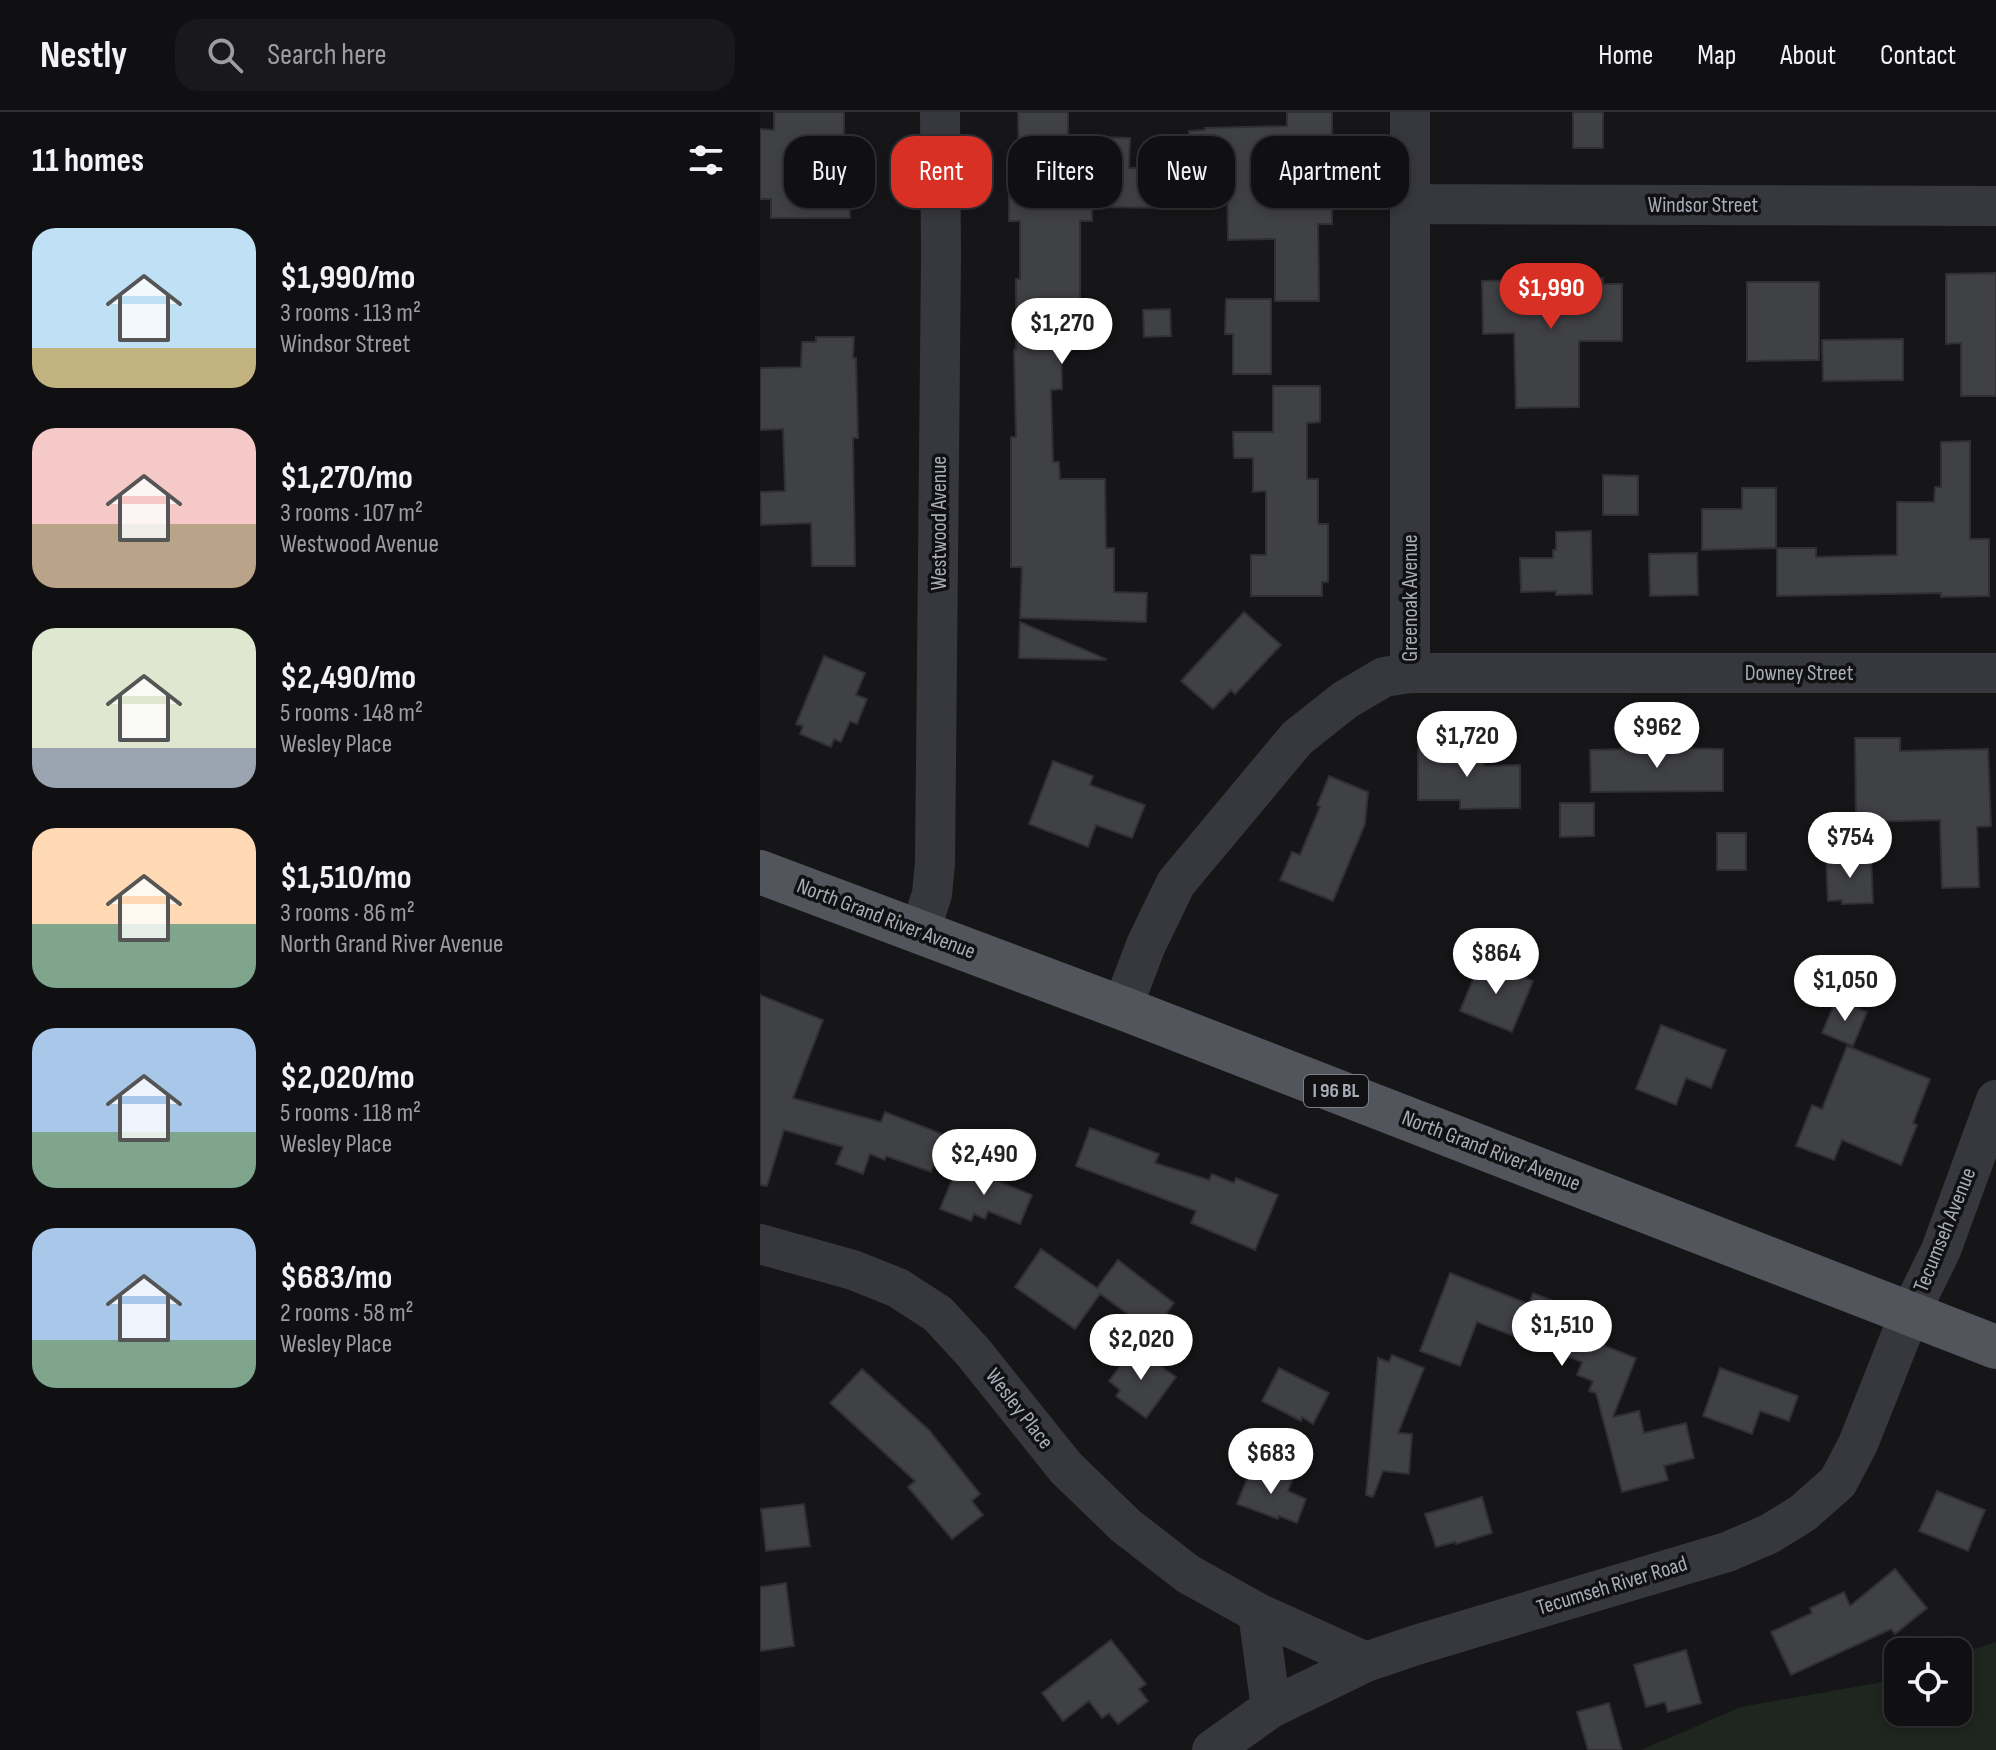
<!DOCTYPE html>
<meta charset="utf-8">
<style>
:root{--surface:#101012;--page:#19191b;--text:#f1f3f6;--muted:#9c9d9f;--line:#303032;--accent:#d93025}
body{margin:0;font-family:"Sofia Sans Condensed",sans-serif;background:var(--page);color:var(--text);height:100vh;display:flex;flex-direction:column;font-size:30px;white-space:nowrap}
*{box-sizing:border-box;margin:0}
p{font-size:26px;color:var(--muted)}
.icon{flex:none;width:44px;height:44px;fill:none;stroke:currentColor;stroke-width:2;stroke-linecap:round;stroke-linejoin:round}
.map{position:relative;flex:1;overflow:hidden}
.drawer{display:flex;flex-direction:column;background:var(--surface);width:760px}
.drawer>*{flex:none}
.guide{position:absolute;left:24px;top:24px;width:760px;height:72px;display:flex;gap:16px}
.buttons{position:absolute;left:1124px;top:1526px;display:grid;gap:16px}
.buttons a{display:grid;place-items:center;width:88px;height:88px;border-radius:16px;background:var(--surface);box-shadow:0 4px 12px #0003,0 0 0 2px var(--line);font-size:40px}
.price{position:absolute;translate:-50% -68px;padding:0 18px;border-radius:28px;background:#fff;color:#222;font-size:26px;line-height:52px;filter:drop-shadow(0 2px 4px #0008)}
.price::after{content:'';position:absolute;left:50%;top:48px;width:24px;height:18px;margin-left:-12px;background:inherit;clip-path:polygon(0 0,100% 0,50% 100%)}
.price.active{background:var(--accent);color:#fff}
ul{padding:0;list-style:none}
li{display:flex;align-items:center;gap:24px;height:200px;padding:0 32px}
li span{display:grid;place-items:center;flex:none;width:224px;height:160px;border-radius:24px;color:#555}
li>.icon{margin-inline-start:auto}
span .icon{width:96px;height:96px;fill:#fffc;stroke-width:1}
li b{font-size:34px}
h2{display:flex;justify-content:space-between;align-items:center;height:96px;padding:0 32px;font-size:34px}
.tag{padding:0 28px;border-radius:24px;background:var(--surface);box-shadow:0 4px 12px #0003,0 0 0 2px var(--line);font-size:28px;line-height:72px}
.tag.active{background:var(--accent);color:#fff}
header{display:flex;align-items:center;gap:48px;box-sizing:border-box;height:112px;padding:0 40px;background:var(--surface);border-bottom:2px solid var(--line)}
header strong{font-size:38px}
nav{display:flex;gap:44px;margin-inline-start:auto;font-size:28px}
.search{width:560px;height:72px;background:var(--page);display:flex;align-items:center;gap:20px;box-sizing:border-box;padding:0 28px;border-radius:24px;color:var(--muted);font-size:30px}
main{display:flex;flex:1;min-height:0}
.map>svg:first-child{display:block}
.green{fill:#1e261f}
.building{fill:#404145;stroke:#303034;stroke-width:2}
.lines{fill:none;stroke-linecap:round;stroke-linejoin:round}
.street{stroke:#37383d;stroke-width:40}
.primary{stroke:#53555c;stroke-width:44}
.labels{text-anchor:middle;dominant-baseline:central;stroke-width:7;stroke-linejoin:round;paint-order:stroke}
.shield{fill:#111113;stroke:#7b7e86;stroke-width:2}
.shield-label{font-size:20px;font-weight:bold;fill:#a8adb8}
.street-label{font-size:22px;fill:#a8adb8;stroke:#111113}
</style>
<header>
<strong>Nestly</strong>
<div class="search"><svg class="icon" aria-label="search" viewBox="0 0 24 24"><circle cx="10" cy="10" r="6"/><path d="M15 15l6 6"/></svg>Search here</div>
<nav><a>Home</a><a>Map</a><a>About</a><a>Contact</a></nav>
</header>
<main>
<section class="drawer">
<h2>11 homes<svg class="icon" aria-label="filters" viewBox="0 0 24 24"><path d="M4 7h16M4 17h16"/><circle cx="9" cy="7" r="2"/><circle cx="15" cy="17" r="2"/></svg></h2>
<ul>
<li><span style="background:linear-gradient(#bfe0f5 75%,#c2b280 0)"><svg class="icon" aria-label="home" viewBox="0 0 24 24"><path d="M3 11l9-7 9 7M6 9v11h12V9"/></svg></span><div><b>$1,990/mo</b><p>3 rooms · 113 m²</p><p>Windsor Street</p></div></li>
<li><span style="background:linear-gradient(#f6c9c9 60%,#b9a48a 0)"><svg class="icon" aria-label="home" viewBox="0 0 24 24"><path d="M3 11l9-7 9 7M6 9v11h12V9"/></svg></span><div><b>$1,270/mo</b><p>3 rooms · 107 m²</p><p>Westwood Avenue</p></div></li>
<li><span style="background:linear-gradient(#dfe7d0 75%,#9aa5b1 0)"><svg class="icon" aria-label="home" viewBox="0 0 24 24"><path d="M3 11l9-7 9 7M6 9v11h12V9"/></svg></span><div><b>$2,490/mo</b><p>5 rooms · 148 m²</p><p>Wesley Place</p></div></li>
<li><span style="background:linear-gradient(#ffd9b3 60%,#7fa58c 0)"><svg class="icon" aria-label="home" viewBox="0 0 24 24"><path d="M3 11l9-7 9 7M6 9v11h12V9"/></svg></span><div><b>$1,510/mo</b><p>3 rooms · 86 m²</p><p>North Grand River Avenue</p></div></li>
<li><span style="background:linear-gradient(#a9c7e8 65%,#7fa58c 0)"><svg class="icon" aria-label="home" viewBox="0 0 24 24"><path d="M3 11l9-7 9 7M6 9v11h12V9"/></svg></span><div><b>$2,020/mo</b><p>5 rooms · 118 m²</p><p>Wesley Place</p></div></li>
<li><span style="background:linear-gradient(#a9c7e8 70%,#7fa58c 0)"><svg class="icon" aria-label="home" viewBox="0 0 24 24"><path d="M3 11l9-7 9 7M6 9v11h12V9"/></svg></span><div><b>$683/mo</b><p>2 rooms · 58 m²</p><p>Wesley Place</p></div></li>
</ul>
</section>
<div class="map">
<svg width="1236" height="1638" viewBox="0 0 1236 1638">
<rect width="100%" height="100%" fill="#161618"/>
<!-- green -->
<path class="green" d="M1236,1530V1638H881L981,1595L1117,1571L1138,1563V1600H1198V1543Z"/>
<!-- building -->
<path class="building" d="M14,0H84V68H89L90,106H11V87H0V17L14,18Z
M258,0H308V24L370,26L369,56H409V96L332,95V109H320V200H301L302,277L291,278L293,350H299L300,367H345L346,436H354V480L387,481L386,510L260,506L262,455H251V325H256L254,238H256V167H260V109H249V71H259Z
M527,0H572V112H558L559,189H515V127L468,128L467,48H430L429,19L445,18V16L527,14Z
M813,0H843V36H813Z
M1236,161V284H1201V231L1186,232V162Z
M765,166H843V172H862V229H819V295L756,296L754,221L723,222L722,169L765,168Z
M987,170H1059V248L987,249Z
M466,187H511V262H473V222H465Z
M410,197L411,224L384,225L383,198Z
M56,225H94L93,246H96L98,326H93L95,454H52L51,411L1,413L0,380L25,379L23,317L0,318V256L41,255L42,230H56Z
M1143,227V268L1063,269L1062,228Z
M513,274H560V310L547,311V367H558V412H568V470H562V484H491V443H506V379L493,380V346H474L473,320H513Z
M1210,329V427H1229V484L1181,485V481L1017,484V436H1056V445L1137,443V390H1174L1175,375H1181V330Z
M843,363L878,364V403H843Z
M982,376H1016V436L942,438V397H982Z
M831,419L832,482L796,483V479L761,480L760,446H793V438H796V420Z
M937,441L938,483L890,484L889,442Z
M484,500L521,533L475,582L471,578L453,597L421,569Z
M260,510L346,547L345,548L259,546Z
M64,544L105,561L96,583L107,587L97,612L90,609L81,630L74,627L71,635L40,622L43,614L36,612Z
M1095,626H1140V639L1228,637L1231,714L1217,715L1219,775L1182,776L1180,708L1096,710Z
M724,636V654L760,653V696L700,697V688H658V637Z
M906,636L963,637V679L831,680L830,638Z
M293,649L333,664L330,673L385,693L372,726L336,713L328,735L269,712Z
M569,664L608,680L605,712L573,789L520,768L532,740L540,743L560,695L557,693Z
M800,691H834V724L800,725Z
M957,721H986V758H957Z
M1111,743L1113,791L1082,792V788L1068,789L1066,746Z
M721,848L773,869L752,920L700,899Z
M0,883L63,908L33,986L121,1010L125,1000L185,1023L171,1060L126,1044L125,1048L110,1042L103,1062L76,1052L83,1035L24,1018L7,1074L0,1073Z
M1076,888L1107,900L1093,934L1062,921Z
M901,913L966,938L951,976L926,966L916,993L876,977Z
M1087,934L1170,967L1153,1011L1157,1013L1141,1053L1082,1028L1074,1048L1036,1034L1052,993L1062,997Z
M330,1016L399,1042L395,1051L449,1068L452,1062L474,1071L476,1066L518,1083L495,1138L431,1111L436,1099L316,1054Z
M198,1053L272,1083L260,1112L228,1099L225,1107L214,1102L211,1109L180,1097Z
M281,1137L337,1176L358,1148L414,1191L393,1220L340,1182L315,1217L255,1175Z
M690,1161L769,1192L773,1181L812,1196L811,1198L839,1209L832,1229L876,1246L853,1305L879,1299L884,1321L926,1311L934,1346L904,1354L908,1368L862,1380L836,1281L829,1279L833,1269L817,1263L822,1250L717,1210L700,1254L660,1239Z
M374,1235L416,1265L386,1306L356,1284L360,1278L349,1269Z
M632,1243L664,1256L638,1321L652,1322L649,1362L623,1359L613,1385L606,1383L618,1246L629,1250Z
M519,1256L569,1281L553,1312L542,1305L541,1309L502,1289Z
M960,1256L1038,1284L1029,1309L1000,1299L992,1322L943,1304Z
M102,1257L169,1318L220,1382L212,1389L223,1403L192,1427L148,1375L155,1369L70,1291Z
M492,1354L532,1369L528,1379L546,1387L537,1411L519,1404L518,1407L477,1392Z
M1177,1379L1225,1398L1208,1439L1159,1419Z
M722,1385L732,1421L696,1432L695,1430L676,1435L665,1402Z
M44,1392L50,1434L6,1439L1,1397Z
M1135,1457L1167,1496L1135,1522L1131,1517L1031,1563L1011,1520L1052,1501L1050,1496L1084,1480L1090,1494Z
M26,1471L34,1534L0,1539V1475Z
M351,1528L386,1572L379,1577L388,1589L358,1612L349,1601L342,1606L329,1589L303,1609L282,1581Z
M926,1538L941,1591L908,1600L905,1590L886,1595L874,1553Z
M849,1591L862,1638H828L817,1600Z"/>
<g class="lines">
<!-- street -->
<path class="street" d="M650,92L1236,94
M650,561H1236
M160,819L172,782L175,751L181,144L180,0
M362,896L386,833L416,771L537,626L585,588L624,565L650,561V0
M0,1132L93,1158L138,1176L178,1202L213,1240L306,1356L366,1414L428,1462L498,1501
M511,1596L498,1501L606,1550
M452,1638L511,1596L606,1550L656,1533L967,1440L1009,1422L1043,1401L1078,1370L1098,1332L1150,1201L1181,1138L1236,988"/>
<!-- primary -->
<path class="primary" d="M0,760L362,896L1236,1235"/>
</g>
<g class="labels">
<!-- shield labels -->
<rect class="shield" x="544" y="963" width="64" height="32" rx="6"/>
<g class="shield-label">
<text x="576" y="979">I 96 BL</text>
</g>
<!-- street labels -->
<g class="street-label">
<text x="943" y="93">Windsor Street</text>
<text transform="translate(179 411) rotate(-90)">Westwood Avenue</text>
<text transform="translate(650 486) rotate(-90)">Greenoak Avenue</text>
<text x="1039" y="561">Downey Street</text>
<text transform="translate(126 807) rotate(21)">North Grand River Avenue</text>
<text transform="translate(731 1039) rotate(21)">North Grand River Avenue</text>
<text transform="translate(1185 1118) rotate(-68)">Tecumseh Avenue</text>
<text transform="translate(259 1297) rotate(52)">Wesley Place</text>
<text transform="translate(852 1474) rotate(-17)">Tecumseh River Road</text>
</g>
</g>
</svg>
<div class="buttons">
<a><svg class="icon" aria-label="locate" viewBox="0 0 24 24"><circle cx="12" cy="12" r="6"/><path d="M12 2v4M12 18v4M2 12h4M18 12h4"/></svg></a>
</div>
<b class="price active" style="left:791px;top:219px">$1,990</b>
<b class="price" style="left:302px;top:254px">$1,270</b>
<b class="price" style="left:897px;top:658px">$962</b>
<b class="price" style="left:707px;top:667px">$1,720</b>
<b class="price" style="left:1090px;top:768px">$754</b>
<b class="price" style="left:736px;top:884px">$864</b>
<b class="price" style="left:1085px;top:911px">$1,050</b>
<b class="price" style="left:224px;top:1085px">$2,490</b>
<b class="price" style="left:802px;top:1256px">$1,510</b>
<b class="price" style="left:381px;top:1270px">$2,020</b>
<b class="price" style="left:511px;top:1384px">$683</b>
<div class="guide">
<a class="tag">Buy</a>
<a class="tag active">Rent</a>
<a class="tag">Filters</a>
<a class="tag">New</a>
<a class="tag">Apartment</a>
</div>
</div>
</main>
